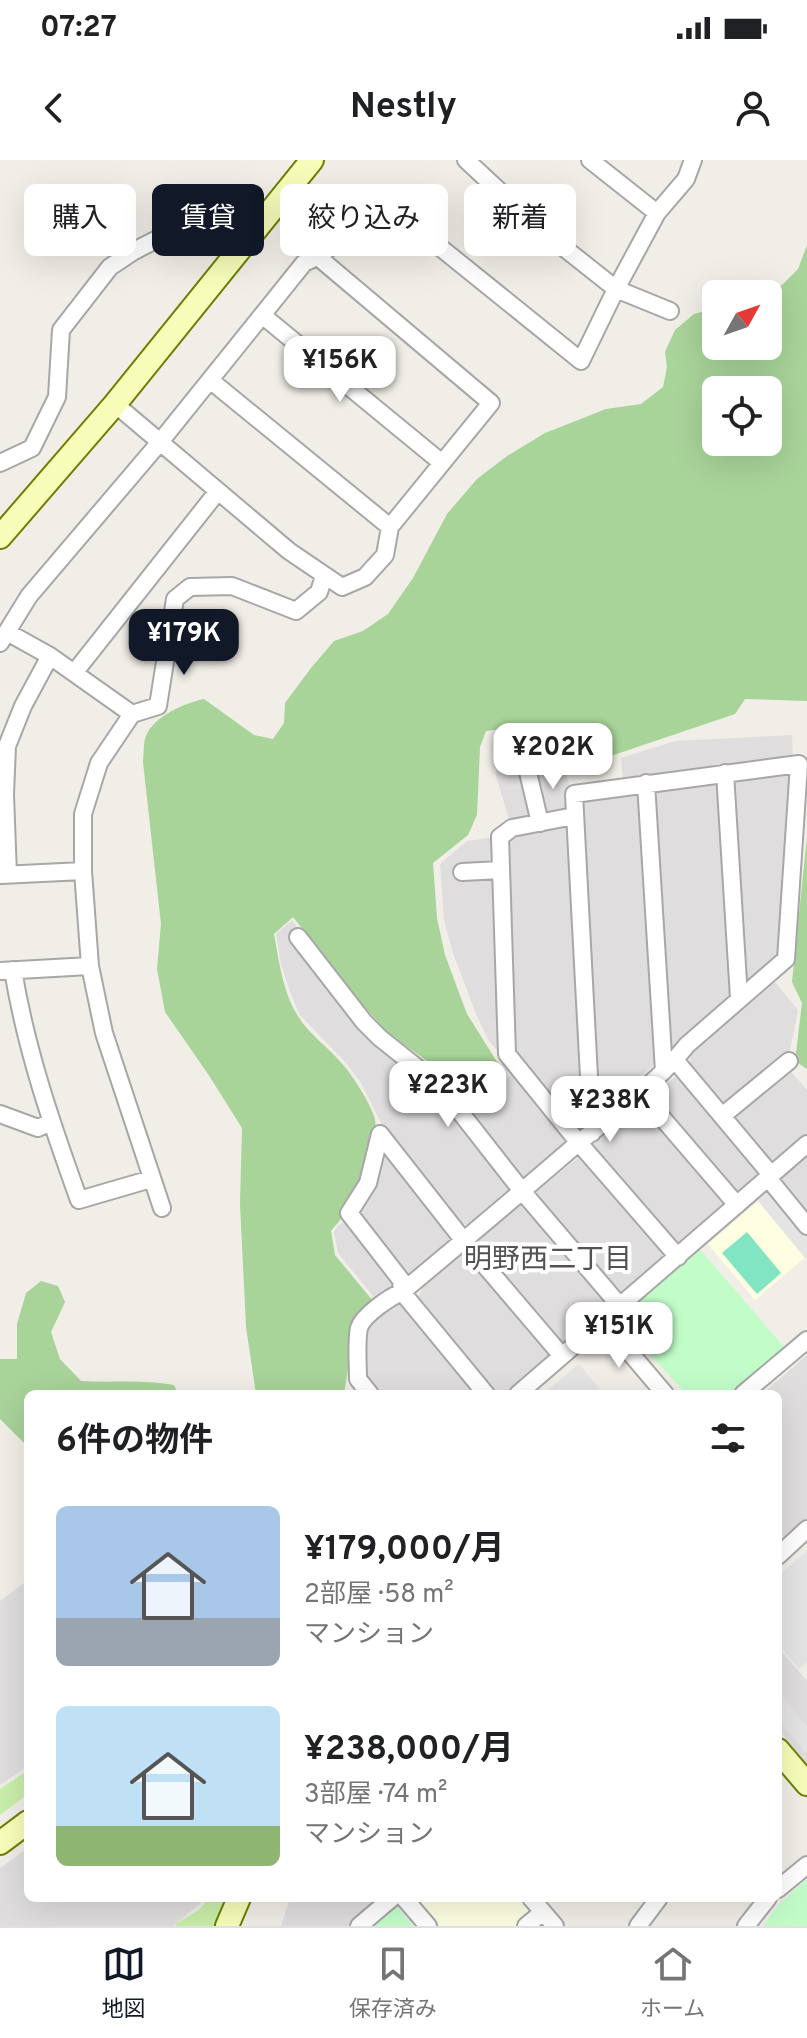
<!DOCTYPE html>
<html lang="ja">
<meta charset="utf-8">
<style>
:root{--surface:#fff;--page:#f2f2f2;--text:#202124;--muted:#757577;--line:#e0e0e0;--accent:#111827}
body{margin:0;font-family:Overpass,"Noto Sans JP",sans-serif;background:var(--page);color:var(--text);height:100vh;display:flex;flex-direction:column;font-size:30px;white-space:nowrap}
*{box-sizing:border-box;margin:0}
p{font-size:26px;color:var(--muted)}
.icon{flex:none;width:44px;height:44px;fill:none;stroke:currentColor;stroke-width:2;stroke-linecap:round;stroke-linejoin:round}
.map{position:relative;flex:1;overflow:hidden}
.drawer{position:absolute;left:24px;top:1230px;width:758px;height:512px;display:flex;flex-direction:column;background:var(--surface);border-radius:12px;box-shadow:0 8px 32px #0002}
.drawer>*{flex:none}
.banner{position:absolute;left:24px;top:24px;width:760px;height:72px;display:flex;gap:16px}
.needle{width:52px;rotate:50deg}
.buttons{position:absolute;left:702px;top:120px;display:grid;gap:16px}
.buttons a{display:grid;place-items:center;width:80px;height:80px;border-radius:12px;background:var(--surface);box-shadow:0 8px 32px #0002;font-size:40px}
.price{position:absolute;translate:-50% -68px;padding:0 18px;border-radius:16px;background:#fff;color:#222;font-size:26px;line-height:52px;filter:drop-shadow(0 2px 4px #0008)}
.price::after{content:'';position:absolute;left:50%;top:48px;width:24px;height:18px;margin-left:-12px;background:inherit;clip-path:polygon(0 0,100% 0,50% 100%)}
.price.current{background:var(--accent);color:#fff}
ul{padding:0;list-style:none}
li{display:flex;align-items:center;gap:24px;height:200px;padding:0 32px}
li span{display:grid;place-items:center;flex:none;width:224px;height:160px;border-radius:12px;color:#555}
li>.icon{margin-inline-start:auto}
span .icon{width:96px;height:96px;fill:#fffc;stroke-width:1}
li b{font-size:34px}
h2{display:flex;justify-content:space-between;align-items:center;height:96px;padding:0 32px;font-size:34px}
.pill{padding:0 28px;border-radius:12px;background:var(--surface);box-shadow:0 8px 32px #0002;font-size:28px;line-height:72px}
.pill.current{background:var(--accent);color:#fff}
.status{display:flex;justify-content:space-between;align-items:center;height:56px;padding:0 40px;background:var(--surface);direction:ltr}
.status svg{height:22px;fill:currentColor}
header{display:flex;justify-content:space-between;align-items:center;height:104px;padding:0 32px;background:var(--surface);font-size:36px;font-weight:700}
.dock{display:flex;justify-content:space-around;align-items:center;height:112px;border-top:2px solid var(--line);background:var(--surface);font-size:22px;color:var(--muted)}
.dock a{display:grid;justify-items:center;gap:4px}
.dock .current{color:var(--accent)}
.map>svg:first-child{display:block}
.residential{fill:#dfdddd}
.education{fill:#feffe2}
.grass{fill:#c9eeaa}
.forest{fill:#a8d399;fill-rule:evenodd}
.park{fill:#c2fdc9}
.pitch{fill:#81e4c2}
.parking{fill:#e4e4e4}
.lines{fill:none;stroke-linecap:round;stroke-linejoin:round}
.street-casing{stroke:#a7a7a7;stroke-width:20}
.secondary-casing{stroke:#6c7f00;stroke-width:26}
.street{stroke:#fff;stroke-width:16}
.secondary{stroke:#f7fdb9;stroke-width:22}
.labels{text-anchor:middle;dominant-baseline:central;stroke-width:8;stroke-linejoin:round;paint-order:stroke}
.neighbourhood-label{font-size:28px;fill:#535353;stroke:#fff}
</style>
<div class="status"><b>07:27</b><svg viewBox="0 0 49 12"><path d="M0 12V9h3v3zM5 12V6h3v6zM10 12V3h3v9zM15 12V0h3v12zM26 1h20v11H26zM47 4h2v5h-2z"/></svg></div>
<header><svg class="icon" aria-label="back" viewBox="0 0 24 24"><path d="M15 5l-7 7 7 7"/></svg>Nestly<svg class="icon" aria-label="person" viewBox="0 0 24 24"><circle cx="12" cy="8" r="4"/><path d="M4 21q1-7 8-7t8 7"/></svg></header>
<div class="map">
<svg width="807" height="1766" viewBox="0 0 807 1766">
<rect width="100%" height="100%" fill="#f1eee7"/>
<!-- residential -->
<path class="residential" d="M792,575L793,598L623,620L621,598L675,581Z
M552,595L563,601L571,631L570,651L510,663L495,612L498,609Z
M792,613L783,796L581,967H571L511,893L502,689L518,670L582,662L580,643L589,637Z
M496,677L503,893L498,892L489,881L477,856L453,793L444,760L440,704L467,681Z
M292,760L352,839L383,873L477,942L513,913L566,975L564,984L525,1017L516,1016L509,1022V1032L469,1065L459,1063L384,969L361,923L347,904L300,855L292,837L281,805L276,774Z
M774,821L798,850L789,895L788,908L807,930V976L505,1234H498L419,1137L422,1128L690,904L691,889Z
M380,986L454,1080L377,1141L338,1093L334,1072L338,1066L356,1051Z
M807,993V1059L779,1025V1017Z
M395,1143L402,1144L476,1234H377L363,1217L364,1169Z
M807,1195V1365L778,1389V1234H762Z
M24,1423H28V1606L0,1625V1441Z
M778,1487L807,1521V1604L778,1569Z
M28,1688V1738H207L173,1766H0V1708Z
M290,1738H379L348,1766H281Z"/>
<!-- education -->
<path class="education" d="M769,1032L807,1078V1096L755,1140L708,1084Z
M416,1738H524L537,1752L521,1766H440Z"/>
<!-- grass -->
<path class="grass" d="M28,1610V1634L0,1655V1629Z
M209,1738H229L217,1766H176L175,1764L199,1750Z"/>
<!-- forest -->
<path class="forest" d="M807,85V541L745,539L735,554L578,607L557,591L541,590L510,568L486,571L480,587L477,655L468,675L433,703L437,758L445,795L467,854L504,913L476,936L388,873L361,843L293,757L274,774C279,801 283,833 298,856C310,876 330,888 344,906C353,916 372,946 375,959C380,987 360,1029 346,1052C342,1059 335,1065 331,1071L335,1095L373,1141L350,1198L344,1234H256L246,1167L240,1044L242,968L208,914L165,852L157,809L161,764L143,602C144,594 143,583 146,576C154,556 185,543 204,539L254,575L273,579L284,563L285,543L311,508L334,481L363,471L388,454L413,418L447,354L477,319L507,296L545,273L606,249L641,244L663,227L667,207L665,192L675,170L694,154L716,148V186H768V134H754L782,125L798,109ZM716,230H768V282H716Z
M807,677V909L795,901L802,843L792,822Z
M41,1121L58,1126L65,1142L51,1172L60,1199L81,1221C112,1223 143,1219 174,1225L178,1234H28V1287L0,1259V1199H17V1164L26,1133Z"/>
<!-- park -->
<path class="park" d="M699,1088L785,1188L728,1234H686L620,1160L619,1154Z
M807,1719V1766H763L781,1742Z
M396,1745L413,1766H372Z"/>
<!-- pitch -->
<path class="pitch" d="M747,1072L781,1113L757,1134L722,1093Z"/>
<!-- parking -->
<path class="parking" d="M769,1032L807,1078V1096L805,1098L758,1041Z
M579,1204L604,1234H552L548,1230Z
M807,1391V1502L799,1509L778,1484V1416Z
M782,1536L807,1566V1594L778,1560V1539Z"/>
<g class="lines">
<!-- street casing -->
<g class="street-casing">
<path id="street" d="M466,0L539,68L616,129L670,151
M590,0L657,53
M262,155L442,303
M210,220L390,367
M115,244L289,391L342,427L365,417L385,395L390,367L491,243L318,97
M0,303L32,288L57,237L61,170L110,107L134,91L183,66L236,50L258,68
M7,472L50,496L132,554L158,546L175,439L190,427L232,426L296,451L319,432L324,416
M0,483L29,436L160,282L304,103C334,90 359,63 379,38L581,201L616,129L657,53L686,19L693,0
M74,513L218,331
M132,554L99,603L83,654V711L90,806L104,873L162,1048
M527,608L540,663
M725,613L739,838
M646,623L664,911
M574,656L512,668L500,677L507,894L579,983L678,1097
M462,712L501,710
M1,715L83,711
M8,715L5,635L7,586L23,546L50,496
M298,777L364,862L380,878L439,925L522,1031L620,1146
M13,810C26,890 52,965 79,1040L151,1019
M0,811L90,806
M675,900L768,1011V1018L807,1066
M640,932L737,1045
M0,954L38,968L51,962
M722,956L789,901
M603,1161L665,1234
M370,1234L358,1219C358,1204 356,1182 359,1168C363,1155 390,1137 402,1132C461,1083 519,1034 577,984C615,953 657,923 687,885L786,799L799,604L574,634L592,973
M486,1234L402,1132L401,1120L349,1053L368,1023L380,974L464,1081L562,1196
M518,1234L807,984
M743,1234L807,1180
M778,1396L807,1369
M778,1729L807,1705
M404,1738L428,1766
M531,1738L555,1766
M359,1766L392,1738
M526,1766L543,1752
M638,1766L659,1738
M746,1766L768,1738"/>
</g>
<!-- secondary casing -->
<g class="secondary-casing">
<path id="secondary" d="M0,377L115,244L312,0
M778,1590L807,1624
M0,1683L28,1662
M227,1766L239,1738"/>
</g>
<!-- street -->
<use href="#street" class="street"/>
<!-- secondary -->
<use href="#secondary" class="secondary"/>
</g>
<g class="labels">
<!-- neighbourhood labels -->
<g class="neighbourhood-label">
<text x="548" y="1101">明野西二丁目</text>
</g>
</g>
</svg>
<div class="buttons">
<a><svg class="needle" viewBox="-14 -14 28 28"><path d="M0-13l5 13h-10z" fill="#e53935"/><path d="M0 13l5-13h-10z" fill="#757577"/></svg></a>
<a><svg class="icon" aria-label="locate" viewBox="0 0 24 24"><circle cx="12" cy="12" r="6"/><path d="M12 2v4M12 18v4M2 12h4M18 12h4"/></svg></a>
</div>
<b class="price" style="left:340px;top:244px">¥156K</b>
<b class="price current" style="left:184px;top:517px">¥179K</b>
<b class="price" style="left:553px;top:631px">¥202K</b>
<b class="price" style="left:448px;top:969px">¥223K</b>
<b class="price" style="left:610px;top:984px">¥238K</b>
<b class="price" style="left:619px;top:1210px">¥151K</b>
<div class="banner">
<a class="pill">購入</a>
<a class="pill current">賃貸</a>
<a class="pill">絞り込み</a>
<a class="pill">新着</a>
</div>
<section class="drawer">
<h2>6件の物件<svg class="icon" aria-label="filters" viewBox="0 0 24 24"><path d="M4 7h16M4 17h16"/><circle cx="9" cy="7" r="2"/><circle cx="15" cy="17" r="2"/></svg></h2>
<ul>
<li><span style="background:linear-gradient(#a9c7e8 70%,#9aa5b1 0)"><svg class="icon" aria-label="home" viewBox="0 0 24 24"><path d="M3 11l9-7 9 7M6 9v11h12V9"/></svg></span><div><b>¥179,000/月</b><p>2部屋 · 58 m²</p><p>マンション</p></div></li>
<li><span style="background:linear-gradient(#bfe0f5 75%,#8fb573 0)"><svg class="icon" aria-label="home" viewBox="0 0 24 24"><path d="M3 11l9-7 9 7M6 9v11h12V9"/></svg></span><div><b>¥238,000/月</b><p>3部屋 · 74 m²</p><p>マンション</p></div></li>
</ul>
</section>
</div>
<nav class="dock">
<a class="current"><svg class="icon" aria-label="map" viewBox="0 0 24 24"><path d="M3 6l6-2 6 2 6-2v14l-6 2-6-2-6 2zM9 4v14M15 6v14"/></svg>地図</a>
<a><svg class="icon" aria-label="saved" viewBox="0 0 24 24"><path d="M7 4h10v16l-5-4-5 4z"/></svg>保存済み</a>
<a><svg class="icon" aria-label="home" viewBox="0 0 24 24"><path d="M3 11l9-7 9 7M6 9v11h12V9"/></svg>ホーム</a>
</nav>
